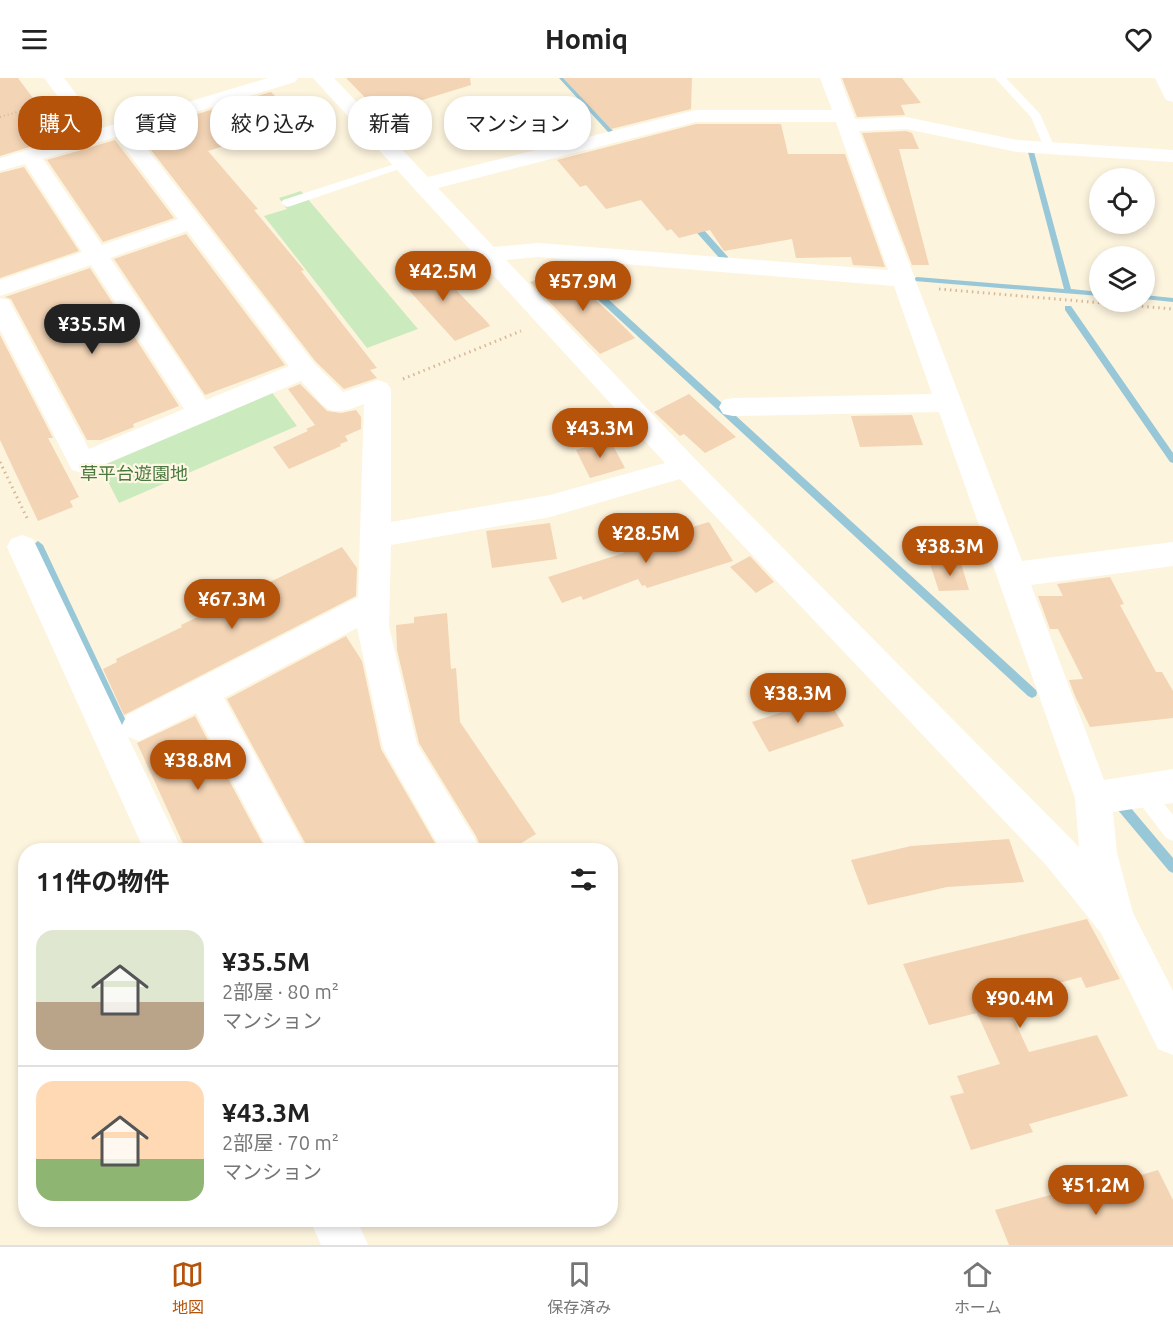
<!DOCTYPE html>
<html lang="ja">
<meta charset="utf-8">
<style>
:root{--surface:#fff;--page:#f2f2f2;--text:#222;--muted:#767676;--line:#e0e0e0;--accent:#b45309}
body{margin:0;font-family:Ubuntu,"Noto Sans JP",sans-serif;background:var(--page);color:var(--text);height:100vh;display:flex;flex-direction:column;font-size:22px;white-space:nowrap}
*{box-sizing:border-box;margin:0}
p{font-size:20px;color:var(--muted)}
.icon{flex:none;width:33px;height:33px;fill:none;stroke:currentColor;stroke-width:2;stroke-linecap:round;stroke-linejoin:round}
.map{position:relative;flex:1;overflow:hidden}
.panel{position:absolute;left:18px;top:765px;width:600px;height:384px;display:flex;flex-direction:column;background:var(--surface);border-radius:24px;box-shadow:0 3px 9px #0003}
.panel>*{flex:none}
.top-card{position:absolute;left:18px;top:18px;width:600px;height:54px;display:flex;gap:12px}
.controls{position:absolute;left:1089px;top:90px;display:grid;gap:12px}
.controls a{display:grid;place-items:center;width:66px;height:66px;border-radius:50%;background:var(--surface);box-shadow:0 3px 9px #0003;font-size:30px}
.price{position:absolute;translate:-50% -51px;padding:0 14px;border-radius:21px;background:var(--accent);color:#fff;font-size:20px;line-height:39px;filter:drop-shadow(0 2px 3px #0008)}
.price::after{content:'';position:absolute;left:50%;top:36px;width:18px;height:14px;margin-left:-9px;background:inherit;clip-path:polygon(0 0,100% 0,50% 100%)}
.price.active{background:#222;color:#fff}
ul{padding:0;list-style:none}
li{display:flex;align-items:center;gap:18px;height:150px;padding:0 18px}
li+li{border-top:2px solid var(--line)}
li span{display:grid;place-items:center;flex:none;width:168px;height:120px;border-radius:18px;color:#555}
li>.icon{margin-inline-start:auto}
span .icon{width:72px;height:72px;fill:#fffc;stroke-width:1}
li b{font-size:26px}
h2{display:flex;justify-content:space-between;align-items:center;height:72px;padding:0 18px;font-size:26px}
.pill{padding:0 21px;border-radius:24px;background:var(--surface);box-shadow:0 3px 9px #0003;font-size:21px;line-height:54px}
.pill.active{background:var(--accent);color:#fff}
header{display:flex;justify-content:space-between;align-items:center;height:78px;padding:0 18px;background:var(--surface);font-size:27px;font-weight:700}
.dock{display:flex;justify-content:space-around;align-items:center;height:84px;border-top:2px solid var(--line);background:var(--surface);font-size:16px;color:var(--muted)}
.dock a{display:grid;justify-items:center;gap:3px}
.dock .active{color:var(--accent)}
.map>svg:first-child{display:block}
.green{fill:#cbeabd}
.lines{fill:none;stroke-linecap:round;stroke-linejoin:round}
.stream{fill:#98c8d8;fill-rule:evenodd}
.building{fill:#f3d4b5}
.path-far1{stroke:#d7b799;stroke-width:2;stroke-dasharray:1 3;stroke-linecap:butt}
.path{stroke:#d7b799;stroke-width:3;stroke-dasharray:1.5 4;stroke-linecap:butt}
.service{fill:#fff;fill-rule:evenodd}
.minor{fill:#fff;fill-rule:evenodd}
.labels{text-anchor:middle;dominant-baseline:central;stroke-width:4.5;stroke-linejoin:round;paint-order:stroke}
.park-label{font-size:18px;fill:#4a793e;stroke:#fff7e5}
</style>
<header><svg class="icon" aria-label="menu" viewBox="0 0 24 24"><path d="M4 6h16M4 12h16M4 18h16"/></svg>Homiq<svg class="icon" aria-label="heart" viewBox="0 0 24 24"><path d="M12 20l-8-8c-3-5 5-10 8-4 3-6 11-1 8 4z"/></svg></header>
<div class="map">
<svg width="1173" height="1167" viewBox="0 0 1173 1167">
<rect width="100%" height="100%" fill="#fdf4de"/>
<!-- green -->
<path class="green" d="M301,113L418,251L367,270L264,138L287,131L279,120Z
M271,313L297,348L119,425L102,392L108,382Z"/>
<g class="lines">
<!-- stream -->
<path class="stream" d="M559,0H565L613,53V55H609Z
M1031,72L1034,74L1071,211L1100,214V218L914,203L913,201L917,199L1064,211L1028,74Z
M690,143H696L728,179V183H722L690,147Z
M568,190H574L1036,612L1037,615L1036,618L1032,620L1028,618L568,194Z
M1144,217L1173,220V224L1144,221Z
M1065,228H1071L1173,375V385L1170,384L1065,232Z
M38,463L43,467L126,643L127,646L126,649L122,651L118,649L33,467Z
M1121,722L1125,723L1173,780V795L1169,793L1117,731L1115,727L1117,723Z"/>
</g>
<!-- building -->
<path class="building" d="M0,0H18L62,59L0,78Z
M346,0H470L471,7L380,35Z
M563,0H692L691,31L611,51Z
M842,0H902L921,25L901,27L905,37L857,39Z
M271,14L301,44L208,73L258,131L254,132L304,192L301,193L377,290L370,292L377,300L344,311L316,284L137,54Z
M696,46H781L788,76H845L885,189L853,187L851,179L796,180L792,161L724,173L710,152L679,160L671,151L667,153L641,122L606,131L586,107L580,109L557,82Z
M906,53L912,55L919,71H899L929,187H912L862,55Z
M115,62L174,140L103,164L47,82Z
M24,89L79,173L0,200V95Z
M186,156L285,287L205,317L114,181Z
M429,184L488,245L490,248L455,263L396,198Z
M90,190L179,328L133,346L134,349L101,362H87L11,221L5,219Z
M562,192L611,236L635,260L600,276L530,204Z
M0,257L53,360H48L79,419L70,423L73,429L38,443L0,362Z
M300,306L327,333L341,335L356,332L361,339V351L345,358L348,363L340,366L341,368L289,391L273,369L308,353L306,351L315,347L288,311Z
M689,316L736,359L705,375L684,356L680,358L654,334Z
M912,337L923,367L860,369L851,338Z
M610,362L625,390L590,400L576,372Z
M709,444L733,483L647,510L645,507L642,508L638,501L583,522L581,518L562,525L548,499L624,475L622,470Z
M550,445L557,481L492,490L486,453Z
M342,469L357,490L356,518L124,637L103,591L117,584L116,581L182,549L181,547Z
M750,478L774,504L756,515L730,489Z
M961,485L969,512L939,513L930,486Z
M1110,499L1124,526L1120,527L1156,594H1162L1173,613V640L1090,649L1075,618L1069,602L1083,601L1058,551H1050L1038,518H1063L1057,506Z
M447,535L451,591L456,590L460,644L536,756L510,772H482L476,758L419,665L397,572L396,547L414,545V539Z
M346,558L362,583L381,671L439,772H309L227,621Z
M827,619L844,648L769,674L752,644Z
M195,638L266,772H186L137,665Z
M1009,761L1024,804L947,809L868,827L851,782L911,768Z
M1087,841L1120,901L1086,910L1081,899L1004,920L1029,974L1097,957L1128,1018L1029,1046L1033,1054L971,1072L950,1018L964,1015L957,998L1000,986L977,935L929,947L903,886Z
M1158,1092L1173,1122V1167H1009L995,1132L1054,1116L1057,1122Z"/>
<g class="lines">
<!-- path-far1 -->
<path class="path-far1" d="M0,39L42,27"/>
<!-- path -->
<path class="path" d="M939,211L1173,231
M403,301L521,253
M0,384L27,440"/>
<!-- service -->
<path class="service" d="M995,0H1006L1040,36L1055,70L1053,72H1045L1031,39Z
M404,83L410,86L408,88L291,128L287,129L281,125L283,122Z
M1142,704L1149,707L1173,737V763L1166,760L1135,719L1132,713L1135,707Z"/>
<!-- minor -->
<path class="minor" d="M44,0H64L102,50L268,0H298L295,4L133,53L314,285L343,314L378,302L387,305L391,311V444L550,417L665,385L313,0H334L428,99L696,32H832L820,0H840L855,41L906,39L1017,62L1173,72V84L1017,74L906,51L859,53L1022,483L1173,464V488L1031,507L1104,702L1173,691V725L1113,734L1117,775L1133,835L1173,913V977L1158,971L1101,855L1046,787L680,401L550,439L391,467L389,549L417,666L474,759L480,772H441L389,681L383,670L357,550L224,620L307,772H268L196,635L139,663L128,659L182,772H144L7,469L11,461L22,457L33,461L122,647L127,637L358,519L364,326C325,342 327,330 301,303L92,392L82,395L72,392L0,252V220L9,222L12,228L89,371L184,331L91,187L0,218V202L82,174L25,86L0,93V80L85,55ZM696,44H836L888,192L538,165L494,169L438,110ZM116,59L178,141L102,167L43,81ZM187,153L289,288L206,322L110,180ZM538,179L894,208L932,316L733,320L723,322L719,329L723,336L733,338L939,334L1075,720L1079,769L696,382L506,182Z
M1155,0H1173V24L1166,22Z
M310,1142H357L368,1167H321Z"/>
</g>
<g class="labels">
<!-- park labels -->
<g class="park-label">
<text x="134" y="395">草平台遊園地</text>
</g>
</g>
</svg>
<div class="controls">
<a><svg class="icon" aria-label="locate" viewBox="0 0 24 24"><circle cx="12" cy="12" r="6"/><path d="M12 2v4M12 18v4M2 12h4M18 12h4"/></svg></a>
<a><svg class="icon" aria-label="layers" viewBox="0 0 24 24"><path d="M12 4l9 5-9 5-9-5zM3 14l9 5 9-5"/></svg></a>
</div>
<b class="price" style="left:443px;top:224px">¥42.5M</b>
<b class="price" style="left:583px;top:234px">¥57.9M</b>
<b class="price active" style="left:92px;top:277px">¥35.5M</b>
<b class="price" style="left:600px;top:381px">¥43.3M</b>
<b class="price" style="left:646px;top:486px">¥28.5M</b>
<b class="price" style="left:950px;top:499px">¥38.3M</b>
<b class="price" style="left:232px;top:552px">¥67.3M</b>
<b class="price" style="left:798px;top:646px">¥38.3M</b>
<b class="price" style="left:198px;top:713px">¥38.8M</b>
<b class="price" style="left:1020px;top:951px">¥90.4M</b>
<b class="price" style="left:1096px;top:1138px">¥51.2M</b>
<div class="top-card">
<a class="pill active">購入</a>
<a class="pill">賃貸</a>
<a class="pill">絞り込み</a>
<a class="pill">新着</a>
<a class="pill">マンション</a>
</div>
<section class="panel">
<h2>11件の物件<svg class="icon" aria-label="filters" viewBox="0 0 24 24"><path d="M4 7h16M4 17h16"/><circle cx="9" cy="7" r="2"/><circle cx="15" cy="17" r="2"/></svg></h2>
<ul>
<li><span style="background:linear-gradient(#dfe7d0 60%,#b9a48a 0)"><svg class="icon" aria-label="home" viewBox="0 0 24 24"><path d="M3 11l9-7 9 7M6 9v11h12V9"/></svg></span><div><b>¥35.5M</b><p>2部屋 · 80 m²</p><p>マンション</p></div></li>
<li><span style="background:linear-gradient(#ffd9b3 65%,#8fb573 0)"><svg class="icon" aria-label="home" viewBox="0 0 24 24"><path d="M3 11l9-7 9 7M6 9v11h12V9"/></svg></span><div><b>¥43.3M</b><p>2部屋 · 70 m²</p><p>マンション</p></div></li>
</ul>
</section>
</div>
<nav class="dock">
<a class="active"><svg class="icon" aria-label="map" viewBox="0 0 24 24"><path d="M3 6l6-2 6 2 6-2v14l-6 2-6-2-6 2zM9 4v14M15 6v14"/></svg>地図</a>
<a><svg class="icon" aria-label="saved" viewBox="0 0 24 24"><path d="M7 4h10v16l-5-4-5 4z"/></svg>保存済み</a>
<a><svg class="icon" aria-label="home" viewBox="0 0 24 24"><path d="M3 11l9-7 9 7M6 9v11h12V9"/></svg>ホーム</a>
</nav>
